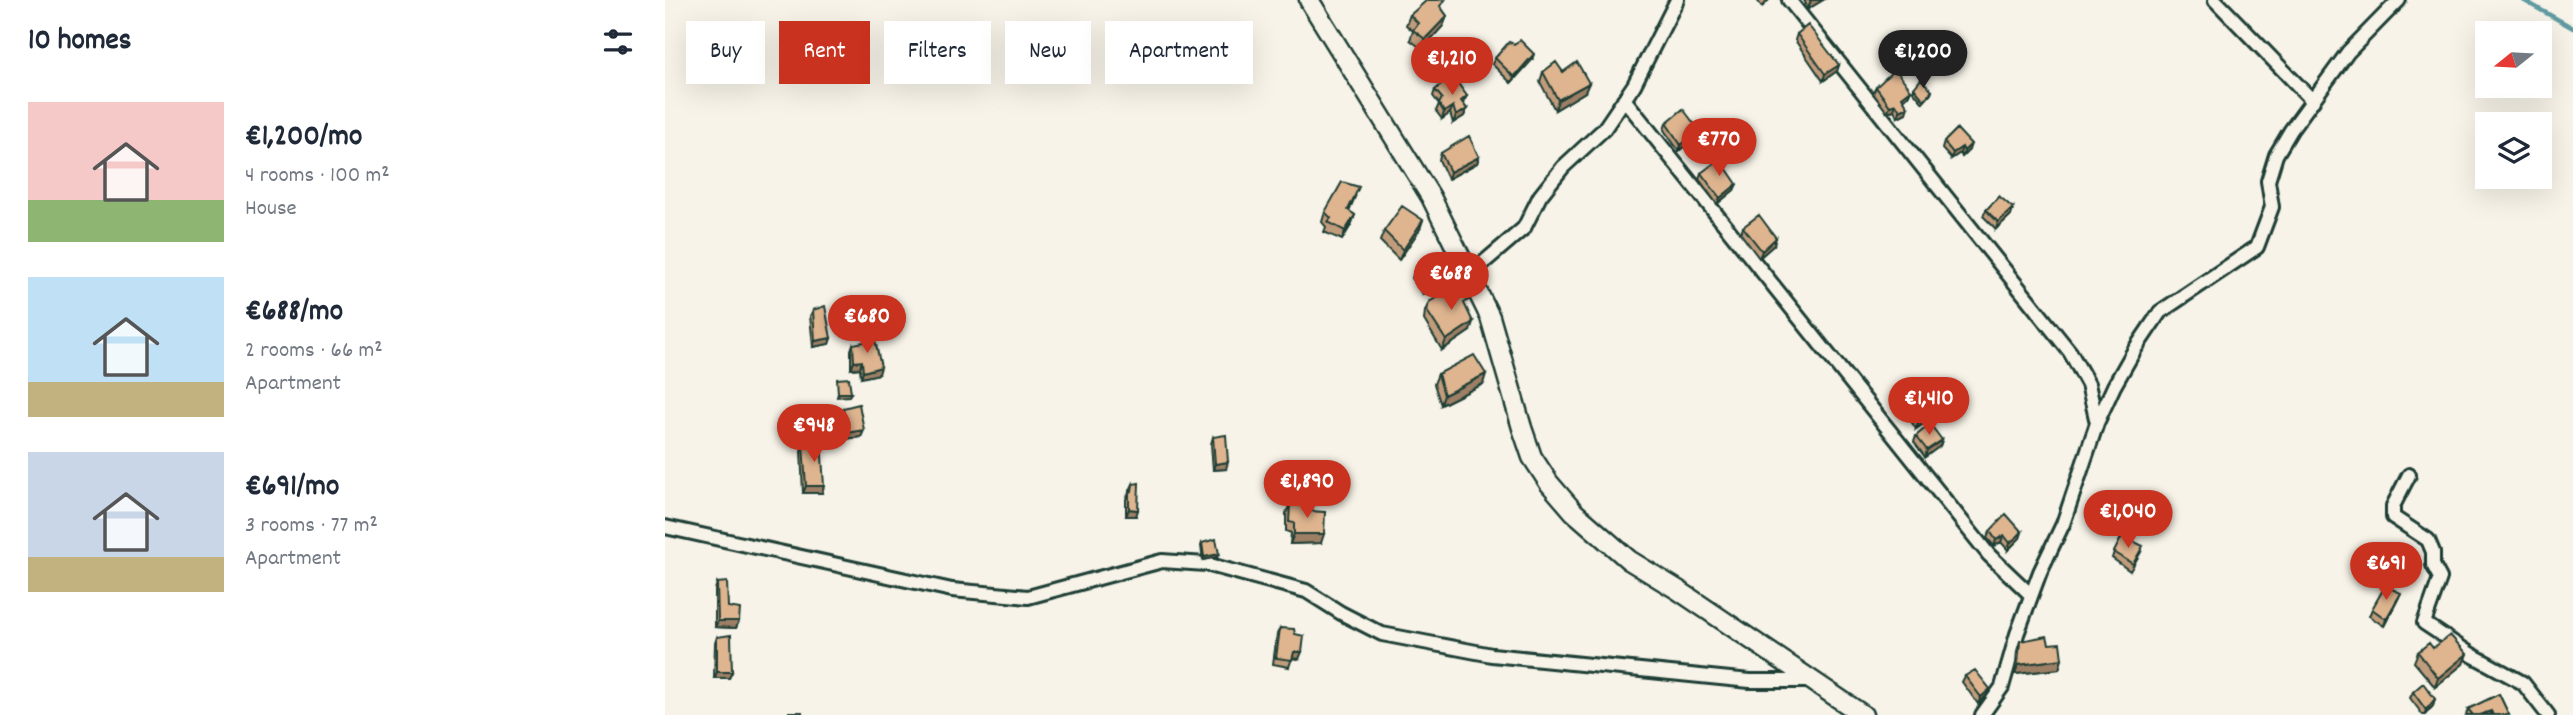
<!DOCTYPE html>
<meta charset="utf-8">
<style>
:root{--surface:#fff;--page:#f6f6f7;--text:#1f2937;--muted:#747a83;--accent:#c8321e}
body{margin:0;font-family:Dekko,sans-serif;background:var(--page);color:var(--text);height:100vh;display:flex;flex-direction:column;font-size:26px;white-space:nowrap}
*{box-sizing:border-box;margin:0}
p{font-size:23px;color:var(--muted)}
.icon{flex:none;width:38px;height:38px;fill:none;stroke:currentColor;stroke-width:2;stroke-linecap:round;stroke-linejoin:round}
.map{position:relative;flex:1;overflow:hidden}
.details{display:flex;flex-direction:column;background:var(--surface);width:665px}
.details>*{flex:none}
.guide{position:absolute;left:21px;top:21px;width:665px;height:63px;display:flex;gap:14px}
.needle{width:46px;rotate:252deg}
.tools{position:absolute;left:1810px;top:21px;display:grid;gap:14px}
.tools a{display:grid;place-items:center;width:77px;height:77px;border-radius:0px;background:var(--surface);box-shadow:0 7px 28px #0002;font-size:35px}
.price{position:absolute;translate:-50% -60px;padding:0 16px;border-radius:24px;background:var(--accent);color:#fff;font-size:23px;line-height:46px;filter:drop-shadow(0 2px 4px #0008)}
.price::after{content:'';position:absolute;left:50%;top:42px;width:21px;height:16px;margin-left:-10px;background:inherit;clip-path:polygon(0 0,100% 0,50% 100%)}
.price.on{background:#222;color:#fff}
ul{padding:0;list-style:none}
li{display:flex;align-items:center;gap:21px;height:175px;padding:0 28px}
li span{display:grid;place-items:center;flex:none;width:196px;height:140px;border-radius:0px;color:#555}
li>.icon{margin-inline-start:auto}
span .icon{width:84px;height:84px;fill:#fffc;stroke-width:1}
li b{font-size:30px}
h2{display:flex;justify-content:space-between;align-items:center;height:84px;padding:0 28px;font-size:30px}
.chip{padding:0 24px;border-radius:0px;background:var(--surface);box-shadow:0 7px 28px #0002;font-size:24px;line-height:63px}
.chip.on{background:var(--accent);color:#fff}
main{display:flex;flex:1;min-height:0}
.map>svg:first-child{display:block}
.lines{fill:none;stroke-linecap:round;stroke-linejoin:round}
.stream{stroke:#609ba2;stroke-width:4.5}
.street-casing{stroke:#1f3d34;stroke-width:18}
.secondary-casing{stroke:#1f3d34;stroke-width:23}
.street{stroke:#f7f3e8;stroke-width:12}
.secondary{stroke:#f7f3e8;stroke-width:18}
.wall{fill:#c09c7c;stroke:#1f3d34;stroke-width:2}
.shaded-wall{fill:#9c7f65;stroke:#1f3d34;stroke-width:2}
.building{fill:#dfb590;stroke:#1f3d34;stroke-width:2}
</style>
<main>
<section class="details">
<h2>10 homes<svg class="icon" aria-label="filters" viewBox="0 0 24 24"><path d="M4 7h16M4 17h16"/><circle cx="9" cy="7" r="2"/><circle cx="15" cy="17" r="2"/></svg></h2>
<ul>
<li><span style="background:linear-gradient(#f6c9c9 70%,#8fb573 0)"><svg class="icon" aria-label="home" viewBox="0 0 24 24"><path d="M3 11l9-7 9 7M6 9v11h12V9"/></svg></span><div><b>€1,200/mo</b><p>4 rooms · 100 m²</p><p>House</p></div></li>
<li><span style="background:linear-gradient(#bfe0f5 75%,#c2b280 0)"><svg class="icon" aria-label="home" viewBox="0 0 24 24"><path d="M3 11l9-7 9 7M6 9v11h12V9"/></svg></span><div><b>€688/mo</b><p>2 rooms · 66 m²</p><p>Apartment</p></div></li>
<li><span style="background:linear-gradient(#c9d6e8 75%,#c2b280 0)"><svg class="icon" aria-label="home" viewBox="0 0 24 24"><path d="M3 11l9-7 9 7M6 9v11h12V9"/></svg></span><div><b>€691/mo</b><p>3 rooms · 77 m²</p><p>Apartment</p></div></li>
</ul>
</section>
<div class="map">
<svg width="1908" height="715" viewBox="0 0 1908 715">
<rect width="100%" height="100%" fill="#f7f3e8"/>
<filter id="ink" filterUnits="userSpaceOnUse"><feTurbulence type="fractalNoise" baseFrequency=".0143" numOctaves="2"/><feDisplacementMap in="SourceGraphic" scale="14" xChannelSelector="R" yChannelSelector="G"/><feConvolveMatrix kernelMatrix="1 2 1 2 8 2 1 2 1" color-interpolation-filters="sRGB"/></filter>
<g filter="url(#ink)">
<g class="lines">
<!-- stream -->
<path class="stream" d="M1858,0L1908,28"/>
<!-- street casing -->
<g class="street-casing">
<path id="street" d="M1124,0L1405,352L1423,384L1432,423
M1550,0L1648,101
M959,99L1324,555L1366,595
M804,275L859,228L875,196L898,167L939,129L969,85L1012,0
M1744,475L1728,506V517L1763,540L1768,552V565L1775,578L1759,623L1807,655L1858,683L1883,715
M0,527L287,590L363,597L497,561L541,564L641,591L676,613L717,634L827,655L1085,681H1147
M1317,715L1337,687L1352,634L1375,572L1398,524L1432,423L1449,386L1470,349L1495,312L1592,247L1607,207L1603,181L1611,155L1626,130L1683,52L1734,0"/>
</g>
<!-- secondary casing -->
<g class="secondary-casing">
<path id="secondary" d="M644,0L766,197L825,317L857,428L867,457L884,483L909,512L964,560L1013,590L1198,715"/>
</g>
<!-- street -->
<use href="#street" class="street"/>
<!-- secondary -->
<use href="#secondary" class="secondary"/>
</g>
<!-- wall -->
<path class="wall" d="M1092,0H1104L1097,7Z
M1139,0H1158L1143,9Z
M777,9L782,16L778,26L757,49L745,40L748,31L741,25L745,15Z
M1132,34L1174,65L1172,71L1158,81L1130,40Z
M830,58L867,60L846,83L827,64Z
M878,72H898L920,92L890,110L875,82Z
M1211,87L1246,90L1243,96L1239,100L1241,113L1233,117L1229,110L1222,112L1208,93Z
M1249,88L1267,91L1266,94L1258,103L1248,91Z
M770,90L802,96L798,103L802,109L799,116L788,123L785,113L777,119L771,111L774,104L768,96Z
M1001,123L1034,130L1031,136L1014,151L999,130Z
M1292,129L1304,150L1297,157L1295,153L1286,159L1277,149L1279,142Z
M776,153L814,157L812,163L783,179L774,160Z
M1036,173L1069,190L1052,204L1034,179Z
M690,197L684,211L690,215L686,225L677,240L659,232L661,227L657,222L660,212Z
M1348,208L1346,215L1331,229L1318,216L1321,210Z
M1078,227L1109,245L1094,258L1076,234Z
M755,229L734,260L715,241L719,231Z
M749,272L783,274L758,294L747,278Z
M764,302L805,331L777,350L759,320L760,311Z
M148,310L166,338L164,344L148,347L145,316Z
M188,344L214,374L196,378L195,368L186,369V350Z
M773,374L818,384L776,405L769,384Z
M178,408L199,430L196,437L179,439L176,415Z
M1245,408L1267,412L1265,419L1251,429L1242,415Z
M1251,436L1277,440L1275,446L1260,457L1249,442Z
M548,437L561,469L548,470L546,444Z
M138,445L157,493H138L136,451Z
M468,484L471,516H461V499Z
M625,504L644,511L656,543L625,544L626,533L621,531V513Z
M1325,531L1357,532L1355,538L1343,550L1336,542L1329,546L1322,538Z
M537,543L552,557L538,560L536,546Z
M1449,552H1476L1465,571L1447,558Z
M52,583L63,607L74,621L71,628L50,627V590Z
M1733,599L1719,626L1704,616L1707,609Z
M615,628L634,659L627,658L624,667L608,664L612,634Z
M52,637L67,672L64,678H49L50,643Z
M1355,641L1384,644L1397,659L1394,669L1350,674L1352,651Z
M1768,648L1798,664L1770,687L1749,662L1753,652Z
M1300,676L1325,689L1322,695L1313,704L1297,682Z
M1748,692L1770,699L1768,706L1760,715H1758L1745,698Z
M1834,694L1844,715H1801L1803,709Z"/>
<!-- shaded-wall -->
<path class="shaded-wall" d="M1146,0H1158L1143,9Z
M782,16L778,26L757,49L760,39Z
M869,54L867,60L846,83L849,77Z
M1174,65L1172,71L1158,81L1160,74Z
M924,83L920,92L890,110L893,100Z
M1246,90L1243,96L1234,103L1237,97Z
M1231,104L1229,110L1222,112L1225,106Z
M788,106L785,113L777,119L779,112Z
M1243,107L1241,113L1233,117L1235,111Z
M802,109L799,116L788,123L791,116Z
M1034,130L1031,136L1014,151L1016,145Z
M1306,144L1304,150L1297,157L1299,151Z
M1297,147L1295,153L1286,159L1288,153Z
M814,157L812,163L783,179L785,172Z
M1072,184L1069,190L1052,204L1055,198Z
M1348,208L1346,215L1331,229L1333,222Z
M690,215L686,225L677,240L680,231Z
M758,220L755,229L734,260L738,250Z
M1111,238L1109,245L1094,258L1097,251Z
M786,268L783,274L758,294L760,287Z
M808,322L805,331L777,350L781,340Z
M166,338L164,344L148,347L150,341Z
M197,361L195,368L186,369L189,362Z
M216,367L214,374L196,378L198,372Z
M821,374L818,384L776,405L779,395Z
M173,393H186L184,396L172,397Z
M1267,412L1265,419L1251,429L1254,422Z
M199,430L196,437L179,439L181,433Z
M1277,440L1275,446L1260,457L1262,450Z
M563,462L561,469L548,470L550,464Z
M141,486H159L157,493H138Z
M464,509L473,510L471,516H461Z
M1357,532L1355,538L1343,550L1345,543Z
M629,534H659L656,543L625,544Z
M1339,535L1336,542L1329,546L1331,540Z
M554,554L552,557L538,560L539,557Z
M1736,593L1733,599L1719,626L1721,619Z
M53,621H74L71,628L50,627Z
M629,652H637L634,659L626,658Z
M1802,654L1798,664L1770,687L1773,678Z
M1397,659L1394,669L1350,674L1353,665Z
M52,672H67L64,678H49Z
M1325,689L1322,695L1313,704L1316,697Z
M1770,699L1768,706L1759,715L1761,710Z
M1826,711L1825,715H1814Z"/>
<!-- building -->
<path class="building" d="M762,0H780L775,6L782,16L760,39L748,30L753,23L745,15Z
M1143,25L1174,65L1160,74L1132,34Z
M855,40L869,54L849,77L830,58L844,42L849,44Z
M891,62L898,72L912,62L924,83L893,100L878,72Z
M1230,69L1246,90L1237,97L1243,107L1235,111L1231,104L1225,106L1211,87Z
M1256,79L1267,91L1259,100L1249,88Z
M779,82H792L802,96L796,101L802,109L791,116L788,106L779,112L774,104L777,98L770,90Z
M1018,109L1034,130L1016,145L1001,123Z
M1292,129L1306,144L1299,151L1297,147L1288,153L1279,142Z
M804,136L814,157L785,172L776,153Z
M1055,159L1072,184L1055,198L1036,173Z
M677,182L694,187L683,210L690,215L680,231L663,222L666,218L660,212Z
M1334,196L1348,208L1333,222L1321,210Z
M737,206L758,220L738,250L719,231Z
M1094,215L1111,238L1097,251L1078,227Z
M775,253L786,268L760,287L749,272Z
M796,284L805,299L799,303L808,322L781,340L762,311L764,302Z
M160,306L166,338L150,341L148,310Z
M210,340L216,367L198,372L197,361L189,362L188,344Z
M809,355L821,374L779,395L773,374Z
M184,378L186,393H173L172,379Z
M1257,397L1267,412L1254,422L1245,408Z
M194,404L199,430L181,433L178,408Z
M1265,424L1277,440L1262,450L1251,436Z
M561,435L563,462L550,464L548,437Z
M156,441L159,486H141L138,445Z
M474,483L473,510L464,509V492L467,491L468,484Z
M625,504H644V511L660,512L659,534H629V523L624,522Z
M1341,514L1357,532L1345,543L1339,535L1331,540L1325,531Z
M1457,536L1478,546L1468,564L1449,552Z
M551,539L554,554L539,557L537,543Z
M62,582L63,607L75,609L74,621H53L52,583Z
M1720,586L1736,593L1721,619L1707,609Z
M615,628L629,629L630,634L639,636L637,652H629L627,660L611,658Z
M66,635L67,672H52V637Z
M1785,635L1802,654L1773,678L1753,652L1764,643L1768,648Z
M1382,636L1384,644L1395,643L1397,659L1353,665L1355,641Z
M1310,670L1325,689L1316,697L1300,676Z
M1758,683L1770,699L1761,710L1748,692Z
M1834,694L1844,715H1828L1826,711L1814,715H1808L1803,709Z
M124,712H137V715H124Z"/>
</g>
</svg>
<div class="tools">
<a><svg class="needle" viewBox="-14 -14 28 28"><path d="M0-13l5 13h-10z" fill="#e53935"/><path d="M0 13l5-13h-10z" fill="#747a83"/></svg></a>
<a><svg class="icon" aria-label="layers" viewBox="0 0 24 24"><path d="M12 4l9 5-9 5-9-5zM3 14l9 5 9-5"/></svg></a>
</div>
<b class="price on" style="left:1258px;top:90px">€1,200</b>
<b class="price" style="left:787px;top:97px">€1,210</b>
<b class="price" style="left:1054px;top:178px">€770</b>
<b class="price" style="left:786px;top:312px">€688</b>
<b class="price" style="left:202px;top:355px">€680</b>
<b class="price" style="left:1264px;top:437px">€1,410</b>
<b class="price" style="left:149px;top:464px">€948</b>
<b class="price" style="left:642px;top:520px">€1,890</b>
<b class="price" style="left:1463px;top:550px">€1,040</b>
<b class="price" style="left:1721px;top:602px">€691</b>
<div class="guide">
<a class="chip">Buy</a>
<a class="chip on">Rent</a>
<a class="chip">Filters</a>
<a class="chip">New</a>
<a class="chip">Apartment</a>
</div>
</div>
</main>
